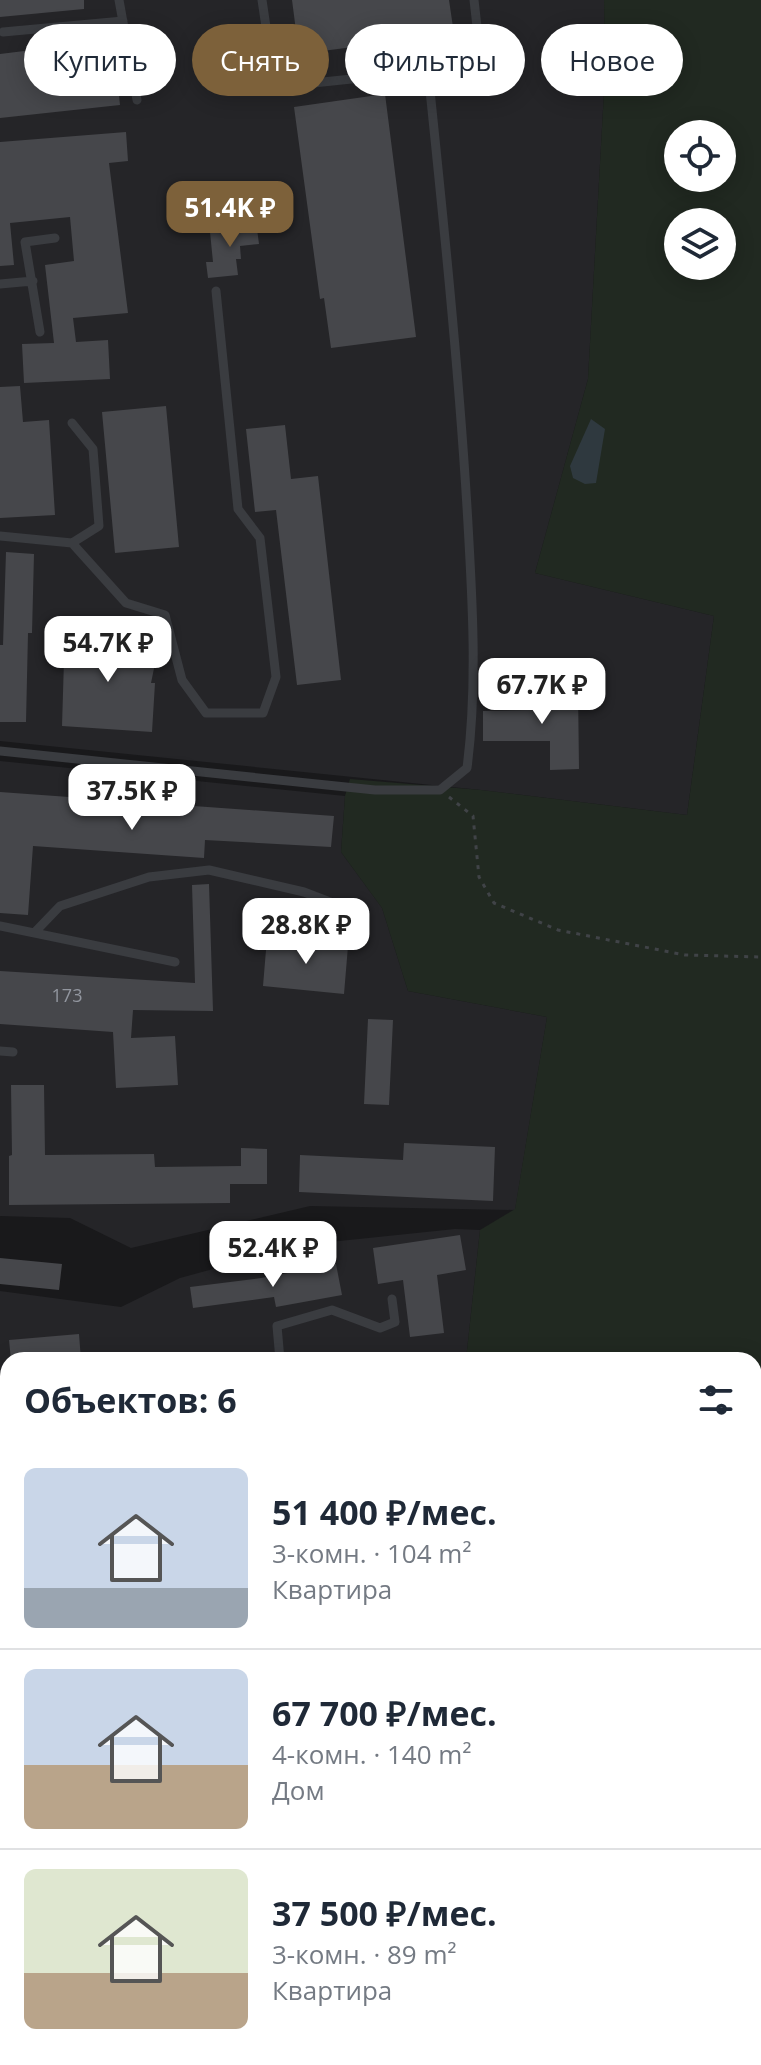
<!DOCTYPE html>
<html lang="ru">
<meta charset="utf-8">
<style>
:root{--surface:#fff;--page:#f2f2f3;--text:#1f2937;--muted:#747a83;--line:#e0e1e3;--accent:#7d613a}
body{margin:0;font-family:"Open Sans",sans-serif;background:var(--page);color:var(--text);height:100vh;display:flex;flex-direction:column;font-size:30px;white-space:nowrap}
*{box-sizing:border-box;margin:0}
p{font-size:26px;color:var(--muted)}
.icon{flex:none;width:44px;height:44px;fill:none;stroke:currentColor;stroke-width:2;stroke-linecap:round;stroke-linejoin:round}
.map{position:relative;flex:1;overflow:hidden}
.drawer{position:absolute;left:0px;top:1352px;width:762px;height:714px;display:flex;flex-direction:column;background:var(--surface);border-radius:24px 24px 0 0;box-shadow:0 4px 20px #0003}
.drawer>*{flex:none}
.guide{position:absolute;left:24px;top:24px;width:714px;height:72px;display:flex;gap:16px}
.buttons{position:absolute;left:664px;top:120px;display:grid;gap:16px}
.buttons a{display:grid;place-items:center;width:72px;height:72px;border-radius:50%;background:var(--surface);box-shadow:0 4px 20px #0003;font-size:40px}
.price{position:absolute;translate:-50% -68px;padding:0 18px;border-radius:16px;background:#fff;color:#222;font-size:26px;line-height:52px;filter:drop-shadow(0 2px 4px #0008)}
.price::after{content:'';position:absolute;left:50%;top:48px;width:24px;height:18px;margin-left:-12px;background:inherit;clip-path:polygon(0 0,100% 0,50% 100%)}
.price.selected{background:var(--accent);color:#fff}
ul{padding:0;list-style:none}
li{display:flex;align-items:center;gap:24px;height:200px;padding:0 24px}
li+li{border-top:2px solid var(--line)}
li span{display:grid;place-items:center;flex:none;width:224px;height:160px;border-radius:12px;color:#555}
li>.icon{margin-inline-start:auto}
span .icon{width:96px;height:96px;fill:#fffc;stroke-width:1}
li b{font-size:34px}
h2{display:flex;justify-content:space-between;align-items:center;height:96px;padding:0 24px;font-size:34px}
.chip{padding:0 28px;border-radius:36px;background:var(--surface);box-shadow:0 4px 20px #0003;font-size:28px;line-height:72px}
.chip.selected{background:var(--accent);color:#fff}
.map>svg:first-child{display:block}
.built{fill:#252528}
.green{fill:#212921;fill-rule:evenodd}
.water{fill:#2f393f}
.building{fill:#46474b}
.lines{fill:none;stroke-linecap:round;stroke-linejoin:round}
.path{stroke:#404347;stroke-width:3;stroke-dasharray:4 6;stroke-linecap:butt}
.lane{stroke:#3a3c40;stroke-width:9}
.labels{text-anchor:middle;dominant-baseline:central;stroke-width:7;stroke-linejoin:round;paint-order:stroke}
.number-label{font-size:18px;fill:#92969f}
</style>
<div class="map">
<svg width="761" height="2065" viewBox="0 0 761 2065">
<rect width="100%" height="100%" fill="#19191b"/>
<!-- built -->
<path class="built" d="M0,0H604L605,74L588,379L535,573L714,616L687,815L481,790L0,741Z
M0,761L345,796L341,852L382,908L408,991L547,1017L515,1210L310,1206L131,1248L70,1218L0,1216Z
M455,1229L480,1230L466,1360H8V2058H92L96,2065H0V1291L121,1307L180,1278L301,1245Z"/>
<!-- green -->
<path class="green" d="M604,0H761V1399L754,1398V1360H466L480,1230L515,1209L547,1017L408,991L382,908L341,852L345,796L350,779L481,790L687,815L714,616L535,573L588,379L605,74ZM678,134H722V178H678ZM678,222H722V266H678Z
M754,1605L761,1608V1991L754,1986Z"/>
<!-- water -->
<path class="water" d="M591,419L605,429L596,483L585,484L573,478L570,466Z"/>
<!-- building -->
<path class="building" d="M0,0H84V9L0,17Z
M292,0H449L454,34L299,54Z
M113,40L120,105L0,118V54Z
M385,94L416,337L331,348L324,298L320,299L294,107Z
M126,132L128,161L109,163L128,313L73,318L76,342L108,340L110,379L24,383L22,344L54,343L45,265L74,261L70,217L10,223L14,265L0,266V142Z
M256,221L259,244L240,246L241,259H236L238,275L208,278L206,262H213L210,232L238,229L237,222Z
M20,386L23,422L49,420L55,515L0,518V387Z
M166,406L179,547L115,553L102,412Z
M285,425L291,479L318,476L341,680L297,685L276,510L255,512L246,429Z
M6,552L34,554L32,633H28L26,722H0V645H3Z
M70,630L158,649L151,683H155L152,732L62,726L64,660Z
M534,689H578L579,769L550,770V741H483V711L535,710Z
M0,792L334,816L331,847L205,840L204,858L33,846L28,915L0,913Z
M209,884L213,1011L133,1010L131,1038L175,1036L178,1085L116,1088L113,1032L0,1024V971L195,983L192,885Z
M267,938L348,946L344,994L263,986Z
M368,1019L393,1020L389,1105L364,1104Z
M11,1085H44L45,1155L154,1154L155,1167L241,1166V1148L267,1149V1184H230V1203L9,1205V1156L12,1155Z
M404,1143L495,1147L493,1201L299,1192L300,1155L403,1160Z
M460,1235L466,1270L437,1275L444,1333L410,1337L403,1280L378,1284L373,1248Z
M0,1258L62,1264L59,1290L0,1284Z
M336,1264L342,1295L276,1307L274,1297L193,1308L190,1287L261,1278Z
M79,1334L81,1360H11L9,1340Z"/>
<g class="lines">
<!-- path -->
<path class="path" d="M449,797L473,816L479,877L494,903L558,930L685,955L761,957"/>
<!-- lane -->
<path class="lane" d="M119,0L137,100
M262,0L275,87L428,71
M3,32L123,21
M0,284L33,281
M40,332L25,242L55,238
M72,423L93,449L99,526L72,543
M0,536L72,543L126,603L165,615L182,680L206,713H263L276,677L260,538L238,509L216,291
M0,751L375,790H440L467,768C478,683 472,593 467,507C458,361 443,216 428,71L480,53L474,0
M0,926L175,962
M35,932L60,906L149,877L209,870L304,892L356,912
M0,1051L13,1052
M280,1360L277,1326L332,1310L380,1328L395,1322L392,1299
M0,1536H8
M0,1656L8,1657
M0,2049L11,2065"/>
</g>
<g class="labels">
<!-- number labels -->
<g class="number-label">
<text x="67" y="995">173</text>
</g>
</g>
</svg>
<div class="buttons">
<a><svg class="icon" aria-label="locate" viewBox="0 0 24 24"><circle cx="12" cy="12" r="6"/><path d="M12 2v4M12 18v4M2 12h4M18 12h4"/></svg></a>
<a><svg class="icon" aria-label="layers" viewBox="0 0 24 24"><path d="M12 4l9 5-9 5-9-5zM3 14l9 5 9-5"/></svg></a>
</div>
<b class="price selected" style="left:230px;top:249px">51.4K ₽</b>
<b class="price" style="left:108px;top:684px">54.7K ₽</b>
<b class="price" style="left:542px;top:726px">67.7K ₽</b>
<b class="price" style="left:132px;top:832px">37.5K ₽</b>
<b class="price" style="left:306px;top:966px">28.8K ₽</b>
<b class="price" style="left:273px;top:1289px">52.4K ₽</b>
<div class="guide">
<a class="chip">Купить</a>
<a class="chip selected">Снять</a>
<a class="chip">Фильтры</a>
<a class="chip">Новое</a>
</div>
<section class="drawer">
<h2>Объектов: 6<svg class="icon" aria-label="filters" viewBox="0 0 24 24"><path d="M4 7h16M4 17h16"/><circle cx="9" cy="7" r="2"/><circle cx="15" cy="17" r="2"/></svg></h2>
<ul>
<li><span style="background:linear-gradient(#c9d6e8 75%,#9aa5b1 0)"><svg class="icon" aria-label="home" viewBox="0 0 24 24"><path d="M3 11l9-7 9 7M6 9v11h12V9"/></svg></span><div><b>51 400 ₽/мес.</b><p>3-комн. · 104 m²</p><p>Квартира</p></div></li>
<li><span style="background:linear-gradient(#c9d6e8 60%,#b9a48a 0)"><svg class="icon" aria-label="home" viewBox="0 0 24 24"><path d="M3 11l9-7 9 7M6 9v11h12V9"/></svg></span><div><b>67 700 ₽/мес.</b><p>4-комн. · 140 m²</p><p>Дом</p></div></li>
<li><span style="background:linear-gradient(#dfe7d0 65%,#b9a48a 0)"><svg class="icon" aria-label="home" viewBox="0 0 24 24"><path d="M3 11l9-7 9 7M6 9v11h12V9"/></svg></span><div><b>37 500 ₽/мес.</b><p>3-комн. · 89 m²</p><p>Квартира</p></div></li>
</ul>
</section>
</div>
